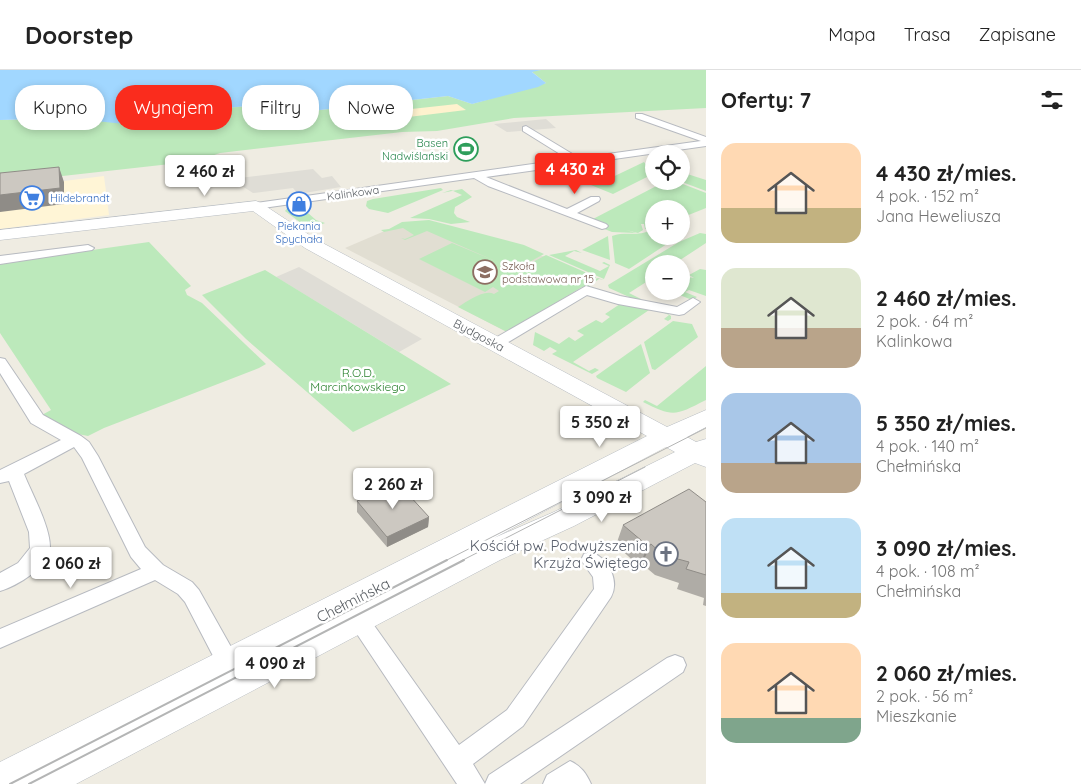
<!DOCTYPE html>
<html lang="pl">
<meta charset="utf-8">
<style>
:root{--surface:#fff;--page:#f6f6f6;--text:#222;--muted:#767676;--line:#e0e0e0;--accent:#fa2c1d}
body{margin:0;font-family:Quicksand,sans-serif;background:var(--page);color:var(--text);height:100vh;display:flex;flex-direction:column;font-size:19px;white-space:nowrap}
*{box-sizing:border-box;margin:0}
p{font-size:16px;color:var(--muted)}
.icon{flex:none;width:28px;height:28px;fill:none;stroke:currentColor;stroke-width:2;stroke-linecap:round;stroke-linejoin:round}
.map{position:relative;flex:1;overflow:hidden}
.panel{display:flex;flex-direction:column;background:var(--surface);width:375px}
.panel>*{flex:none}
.banner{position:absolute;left:15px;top:15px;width:475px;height:45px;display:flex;gap:10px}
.tools{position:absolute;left:645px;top:75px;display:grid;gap:10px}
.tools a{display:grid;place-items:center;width:45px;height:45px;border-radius:50%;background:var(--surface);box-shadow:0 2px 8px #0003;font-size:25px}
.price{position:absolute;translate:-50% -42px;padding:0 11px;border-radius:5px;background:#fff;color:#222;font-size:16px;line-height:32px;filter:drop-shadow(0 1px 2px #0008)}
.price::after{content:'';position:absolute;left:50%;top:30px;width:15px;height:11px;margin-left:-8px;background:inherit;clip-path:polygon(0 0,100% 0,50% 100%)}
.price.selected{background:var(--accent);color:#fff}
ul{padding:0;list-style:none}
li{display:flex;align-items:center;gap:15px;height:125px;padding:0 15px}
li span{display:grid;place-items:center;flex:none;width:140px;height:100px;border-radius:15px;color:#555}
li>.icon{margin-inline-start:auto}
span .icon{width:60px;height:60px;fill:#fffc;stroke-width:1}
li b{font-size:21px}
h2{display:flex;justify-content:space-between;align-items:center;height:60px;padding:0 15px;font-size:21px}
.chip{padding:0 18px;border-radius:20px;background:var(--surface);box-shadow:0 2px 8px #0003;font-size:18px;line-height:45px}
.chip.selected{background:var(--accent);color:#fff}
header{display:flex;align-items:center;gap:30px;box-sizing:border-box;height:70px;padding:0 25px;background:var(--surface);border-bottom:1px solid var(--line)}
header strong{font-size:24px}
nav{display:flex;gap:28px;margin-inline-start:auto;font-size:18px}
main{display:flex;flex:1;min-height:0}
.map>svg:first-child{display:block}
.commercial{fill:#fff5d6}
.industrial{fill:#dfddd6}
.education{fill:#e1ded2}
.green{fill:#bce9bb}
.sand{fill:#fef2ce}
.water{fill:#a1d7ff}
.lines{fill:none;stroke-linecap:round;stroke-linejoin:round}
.street-casing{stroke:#b7bac0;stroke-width:2}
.secondary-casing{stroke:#b7bcc2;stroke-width:1}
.street{fill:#fff;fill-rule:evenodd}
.secondary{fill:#fff;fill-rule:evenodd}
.tram-far1{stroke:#b4b5b5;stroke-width:1}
.tram{stroke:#b4b5b5;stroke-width:2}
.wall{fill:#afaca6}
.shaded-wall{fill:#8f8c87}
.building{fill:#ccc8c1;stroke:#8f8c87}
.labels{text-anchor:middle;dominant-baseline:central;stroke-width:5;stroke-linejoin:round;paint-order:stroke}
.far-leisure-label{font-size:11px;fill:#27864d;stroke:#fff;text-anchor:end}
.far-street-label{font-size:11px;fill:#5a5f64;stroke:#fff}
.far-shop-label{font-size:11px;fill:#366cbe;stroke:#fff;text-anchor:start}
.far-education-label{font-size:11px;fill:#785e54;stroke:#fff;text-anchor:start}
.street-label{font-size:12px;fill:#5a5f64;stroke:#fff}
.park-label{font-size:12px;fill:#2b822f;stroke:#fff}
.near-worship-label{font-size:15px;fill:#5b616d;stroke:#fff;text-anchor:end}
.near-street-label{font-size:15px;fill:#5a5f64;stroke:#fff}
</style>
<header>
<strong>Doorstep</strong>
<nav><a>Mapa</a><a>Trasa</a><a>Zapisane</a></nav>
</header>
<main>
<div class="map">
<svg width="706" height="714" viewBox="0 0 706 714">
<rect width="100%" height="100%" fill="#efece2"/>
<!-- commercial -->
<path class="commercial" d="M104,106L109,145L0,159V119Z"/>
<!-- industrial -->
<path class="industrial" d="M546,49L556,58L507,62L494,54Z
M313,99L322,108L332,106L341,117L298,124L293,118L253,123L231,109Z
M299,197L422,269L399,282L276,207Z"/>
<!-- education -->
<path class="education" d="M412,154L519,176L596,209L507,262L345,178L387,160Z"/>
<!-- green -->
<path class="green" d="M541,0H706V38L514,48L437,61L402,62L220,83L197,91L0,113V50L39,49L65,38L91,39L86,49L206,48L226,38L280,33L302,42L448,26L472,34L546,13L531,1Z
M600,91L607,97L586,106L570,105L567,96Z
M644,92L653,104L613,124L586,113L589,109L600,113Z
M681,102L706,110V121L682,112Z
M666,111H675L706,123V138L681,148V139H654V157L645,159L644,154H641L643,160L638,163L626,160L636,163L612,162L602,158L608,155L593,149Z
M441,118L443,120L388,143L369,139L366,136L367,131L373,129Z
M462,119L472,127L455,137L454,143L457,147L470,152L451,154L429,149L410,148L462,125L451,120L442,123Z
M289,136L308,143L316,150L325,153L309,159L285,141Z
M429,150L524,175L544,184L515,200L516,201L546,185L596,207L595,209L598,208L604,210L599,209L586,218L582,217L507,262L458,237C468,231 484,219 494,224L499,221L493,217L485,222L419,189L452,173L493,190L427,161L405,170L401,168L405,169L414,165L403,158L384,162L381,160L389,159L402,152Z
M651,160H654V166H679L629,199L615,193L612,166C625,161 638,167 651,160Z
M700,163L706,164V173L674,194H654V207L629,223L641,229L638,231L609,218L608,215L679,172Z
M608,166L610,190L582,180Z
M149,172L191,216L185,220L187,225L202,233L266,294L259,298L104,358L88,366L73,363L40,346L51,340L0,263V193Z
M576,180L582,183L574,181L565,186L600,201L609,196L602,193L604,192L610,195L604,209L549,185Z
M700,199L706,200V226L689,220L685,222L697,227L692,230L670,221H681V211L688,207L694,208L689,205Z
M265,200L451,314L353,362L246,269L202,225Z
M626,233C641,236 659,236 671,246V249L668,251L664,249L669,245L652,238L573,292L589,301L595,298L599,300L592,304L552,284L557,281L550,277L544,281L533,275L535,262L559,274L569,267L575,271L584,265L577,261L596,250L602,253L610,247L605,244L620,234Z
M673,251L692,254L698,267L655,300L652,299L644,272Z
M641,274L650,303L626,322L597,308L596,306Z
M706,296V330C676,345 674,348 643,332L645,330L657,336Z"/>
<!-- sand -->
<path class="sand" d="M457,34L466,40L392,49L384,42Z"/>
<!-- water -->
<path class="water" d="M0,0H541L532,2L546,13L538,17L472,34L448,26L302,42L280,33L226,38L206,48L124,54L86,50L90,39L65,38L39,49L0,50Z"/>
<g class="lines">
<!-- street casing -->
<g class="street-casing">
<path id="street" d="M636,44H642L706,67V76L486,107L567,139L591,127H599L600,129L599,131L577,143L606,154L608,156L606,158L602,159L488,116L474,108L256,139L251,136L256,133L568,89L523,61V57L526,56L579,88L701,71L636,48Z
M88,175L94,178L92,180L0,194V186Z
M586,216L620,226L677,237L693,228L700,232L684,244L679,245L618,234L587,225L500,277H490L488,274L490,271Z
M0,288L5,289L43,345L81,366L89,372L98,386L145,477L163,495L192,512L199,520L240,593L243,600L240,607L232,610L224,607L185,532L178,524L155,510L0,578V559L141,499L131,487L82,388L74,377L24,404C32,424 50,456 50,477C49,497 17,516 0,521V503L18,493L30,478L29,462L9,411L0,413V400L61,370L31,353L0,303Z
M591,482C608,488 620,510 611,527L523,656L473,694L485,714H457L343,543L347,537L354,534L361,537L459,675L507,640L594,519L593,507L581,490L584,484Z
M675,585L683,588L686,595L683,602L520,714H485L489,705L667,588Z
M570,691C581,696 586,703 591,714H543L547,705Z"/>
</g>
<!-- secondary casing -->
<g class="secondary-casing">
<path id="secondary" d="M256,131L261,133L317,170L667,357L706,340V357L687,367L696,372L706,369V397L695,393L574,456L500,490L76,714H0V692L647,366L305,178L253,141L0,170V160ZM666,377L675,382L554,442L494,468Z"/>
</g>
<!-- street -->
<use href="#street" class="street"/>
<!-- secondary -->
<use href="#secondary" class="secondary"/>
<!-- tram-far1 -->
<path class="tram-far1" d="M445,491L706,358
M461,491L645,397"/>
<!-- tram -->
<path class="tram" d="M10,714L447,490
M29,714L464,490"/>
</g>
<!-- wall -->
<path class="wall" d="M357,431L429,447L428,457L387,477L357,442Z
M706,432V536L703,535L704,528L677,519L679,513L655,505L642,494L639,496L616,475L623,455Z"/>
<!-- shaded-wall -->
<path class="shaded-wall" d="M59,97L64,112V134L0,142V125Z
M429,447L428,457L387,477V467Z
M651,474L642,494L639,496L648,476Z"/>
<!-- building -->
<path class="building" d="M59,97L60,118L0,125V103Z
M398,413L429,447L387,467L357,431Z
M689,419L706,432V505L686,499L689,492L663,485L651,474L648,476L623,455Z"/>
<!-- icons -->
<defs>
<g id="stadium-ring" transform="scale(1.25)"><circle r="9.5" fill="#fff" stroke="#2e9e5b" stroke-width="1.5"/><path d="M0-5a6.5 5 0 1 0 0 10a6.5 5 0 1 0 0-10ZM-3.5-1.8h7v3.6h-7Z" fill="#2e9e5b"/></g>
<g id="supermarket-ring" transform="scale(1.25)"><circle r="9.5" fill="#fff" stroke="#3f7fe0" stroke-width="1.5"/><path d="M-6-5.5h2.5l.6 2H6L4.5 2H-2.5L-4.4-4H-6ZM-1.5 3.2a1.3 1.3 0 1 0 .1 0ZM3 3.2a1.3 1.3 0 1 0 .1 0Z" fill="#3f7fe0"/></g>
<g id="shop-ring" transform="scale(1.25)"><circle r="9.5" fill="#fff" stroke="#3f7fe0" stroke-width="1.5"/><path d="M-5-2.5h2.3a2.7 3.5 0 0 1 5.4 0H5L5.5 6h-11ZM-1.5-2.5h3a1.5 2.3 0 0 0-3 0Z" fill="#3f7fe0"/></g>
<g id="school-ring" transform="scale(1.25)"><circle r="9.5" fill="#fff" stroke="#8d6e63" stroke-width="1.5"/><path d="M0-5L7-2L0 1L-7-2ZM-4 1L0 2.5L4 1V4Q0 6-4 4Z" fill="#8d6e63"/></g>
<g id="church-ring" transform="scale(1.25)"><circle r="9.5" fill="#fff" stroke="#6b7280" stroke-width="1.5"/><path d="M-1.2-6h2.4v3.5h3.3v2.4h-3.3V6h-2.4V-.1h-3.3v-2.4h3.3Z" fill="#6b7280"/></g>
</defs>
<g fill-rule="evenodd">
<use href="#stadium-ring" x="466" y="79"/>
<use href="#supermarket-ring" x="32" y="128"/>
<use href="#shop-ring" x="299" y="134"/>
<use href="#school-ring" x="485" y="202"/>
<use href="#church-ring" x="666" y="484"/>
</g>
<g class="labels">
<!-- far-leisure labels -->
<g class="far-leisure-label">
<text x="448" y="73">Basen<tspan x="448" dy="13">Nadwiślański</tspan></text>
</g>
<!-- far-street labels -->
<g class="far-street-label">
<text transform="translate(353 123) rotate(-8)">Kalinkowa</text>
</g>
<!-- far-shop labels -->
<g class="far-shop-label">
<text x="50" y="128">Hildebrandt</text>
<text x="299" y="156" text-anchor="middle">Piekania<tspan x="299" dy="13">Spychała</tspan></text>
</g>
<!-- far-education labels -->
<g class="far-education-label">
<text x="502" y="196">Szkoła<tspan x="502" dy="13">podstawowa nr 15</tspan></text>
</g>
<!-- street labels -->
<g class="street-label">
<text transform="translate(479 265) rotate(28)">Bydgoska</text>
</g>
<!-- park labels -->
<g class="park-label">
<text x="358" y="302">R.O.D.<tspan x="358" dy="14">Marcinkowskiego</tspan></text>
</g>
<!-- near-worship labels -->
<g class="near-worship-label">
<text x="648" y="475">Kościół pw. Podwyższenia<tspan x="648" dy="17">Krzyża Świętego</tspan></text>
</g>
<!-- near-street labels -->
<g class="near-street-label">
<text transform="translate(353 530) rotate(-27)">Chełmińska</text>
</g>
</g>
</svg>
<div class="tools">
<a><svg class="icon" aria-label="locate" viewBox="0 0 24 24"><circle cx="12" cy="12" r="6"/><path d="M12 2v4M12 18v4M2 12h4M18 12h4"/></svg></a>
<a>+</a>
<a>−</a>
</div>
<b class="price selected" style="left:575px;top:125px">4 430 zł</b>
<b class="price" style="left:205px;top:127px">2 460 zł</b>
<b class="price" style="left:600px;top:378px">5 350 zł</b>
<b class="price" style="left:393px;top:440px">2 260 zł</b>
<b class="price" style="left:602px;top:453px">3 090 zł</b>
<b class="price" style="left:71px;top:519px">2 060 zł</b>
<b class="price" style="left:275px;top:619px">4 090 zł</b>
<div class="banner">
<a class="chip">Kupno</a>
<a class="chip selected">Wynajem</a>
<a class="chip">Filtry</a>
<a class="chip">Nowe</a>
</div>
</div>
<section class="panel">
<h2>Oferty: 7<svg class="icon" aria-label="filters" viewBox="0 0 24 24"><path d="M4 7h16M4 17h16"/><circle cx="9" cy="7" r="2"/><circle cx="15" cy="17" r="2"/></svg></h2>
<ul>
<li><span style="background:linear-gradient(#ffd9b3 65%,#c2b280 0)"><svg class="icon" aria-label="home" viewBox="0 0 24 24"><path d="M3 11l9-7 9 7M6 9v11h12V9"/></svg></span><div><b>4 430 zł/mies.</b><p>4 pok. · 152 m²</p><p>Jana Heweliusza</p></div></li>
<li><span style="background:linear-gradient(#dfe7d0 60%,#b9a48a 0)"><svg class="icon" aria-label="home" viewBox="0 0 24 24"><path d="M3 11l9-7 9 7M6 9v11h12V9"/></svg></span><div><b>2 460 zł/mies.</b><p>2 pok. · 64 m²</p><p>Kalinkowa</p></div></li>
<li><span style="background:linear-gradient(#a9c7e8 70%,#b9a48a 0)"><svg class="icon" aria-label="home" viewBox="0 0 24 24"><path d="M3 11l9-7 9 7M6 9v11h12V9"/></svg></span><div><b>5 350 zł/mies.</b><p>4 pok. · 140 m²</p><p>Chełmińska</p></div></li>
<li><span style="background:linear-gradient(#bfe0f5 75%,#c2b280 0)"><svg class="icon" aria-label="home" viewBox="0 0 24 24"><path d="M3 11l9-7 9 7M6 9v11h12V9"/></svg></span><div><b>3 090 zł/mies.</b><p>4 pok. · 108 m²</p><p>Chełmińska</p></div></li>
<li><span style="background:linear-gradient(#ffd9b3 75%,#7fa58c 0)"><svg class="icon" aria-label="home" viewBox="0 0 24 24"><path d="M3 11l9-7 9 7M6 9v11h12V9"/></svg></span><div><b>2 060 zł/mies.</b><p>2 pok. · 56 m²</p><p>Mieszkanie</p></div></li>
</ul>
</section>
</main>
